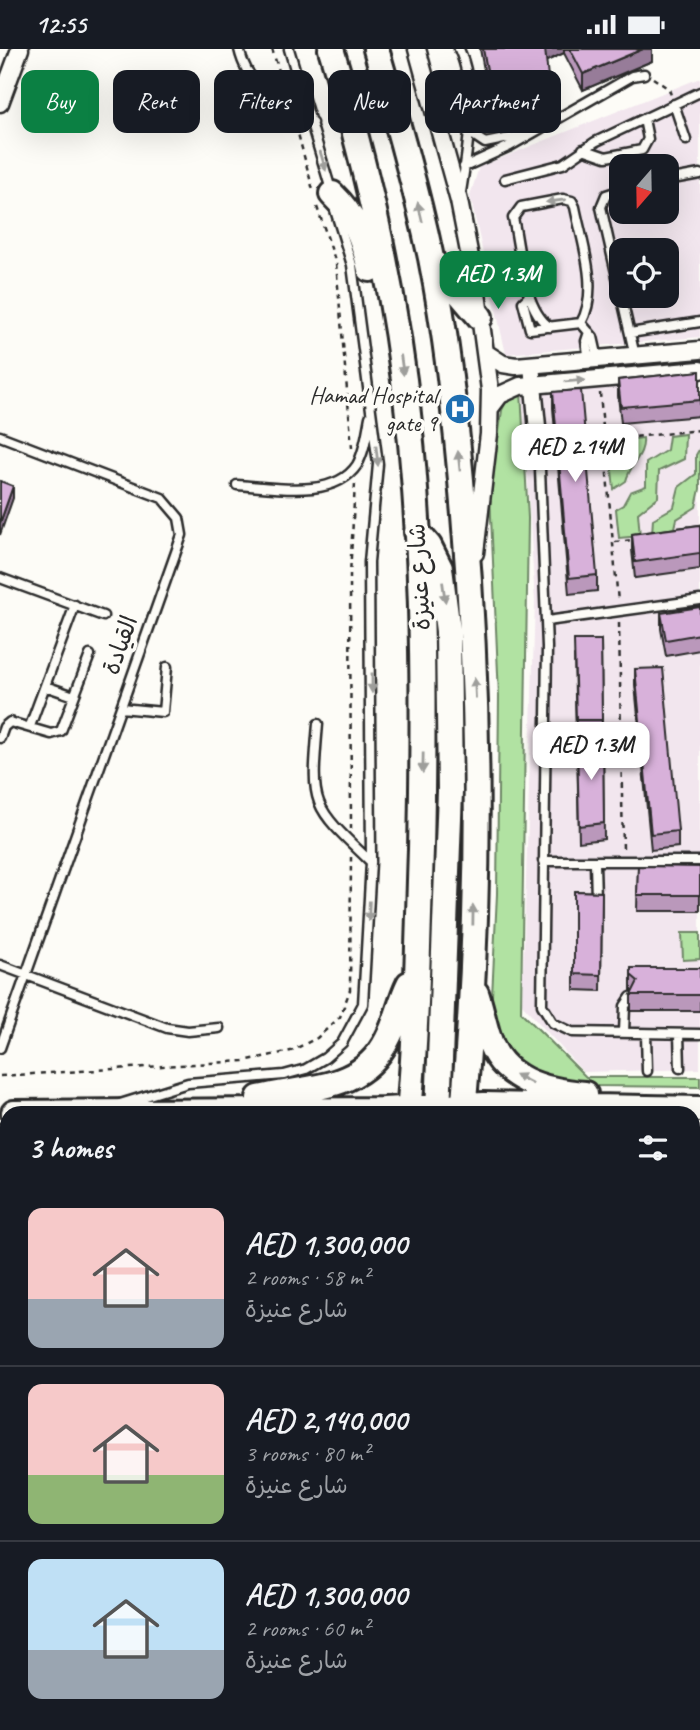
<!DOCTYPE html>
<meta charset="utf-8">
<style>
:root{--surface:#171b24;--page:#242831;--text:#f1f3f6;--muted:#9ea1a6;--line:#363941;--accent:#0b8043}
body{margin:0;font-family:Caveat,"Playpen Sans Arabic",sans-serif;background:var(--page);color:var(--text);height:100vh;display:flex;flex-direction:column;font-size:26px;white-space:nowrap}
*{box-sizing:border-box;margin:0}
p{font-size:23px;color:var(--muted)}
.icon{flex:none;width:38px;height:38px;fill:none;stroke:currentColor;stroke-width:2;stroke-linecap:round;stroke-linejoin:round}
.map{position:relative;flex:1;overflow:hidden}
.drawer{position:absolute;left:0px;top:1057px;width:700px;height:625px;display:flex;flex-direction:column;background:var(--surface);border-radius:21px 21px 0 0;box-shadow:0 7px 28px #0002}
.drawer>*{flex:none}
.top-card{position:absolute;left:21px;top:21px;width:658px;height:63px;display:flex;gap:14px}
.needle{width:46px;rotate:200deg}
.controls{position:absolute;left:609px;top:105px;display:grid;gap:14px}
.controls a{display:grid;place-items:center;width:70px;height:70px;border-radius:14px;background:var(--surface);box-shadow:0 7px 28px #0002;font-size:35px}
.price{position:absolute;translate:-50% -60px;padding:0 16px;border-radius:14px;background:#fff;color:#222;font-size:23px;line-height:46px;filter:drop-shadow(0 2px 4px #0008)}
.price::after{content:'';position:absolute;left:50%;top:42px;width:21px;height:16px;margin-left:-10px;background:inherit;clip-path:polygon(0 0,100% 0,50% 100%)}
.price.selected{background:var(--accent);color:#fff}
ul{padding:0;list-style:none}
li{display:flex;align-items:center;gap:21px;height:175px;padding:0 28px}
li+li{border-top:2px solid var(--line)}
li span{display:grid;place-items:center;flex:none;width:196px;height:140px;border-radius:14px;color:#555}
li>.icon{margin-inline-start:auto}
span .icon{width:84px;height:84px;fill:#fffc;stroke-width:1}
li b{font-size:30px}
h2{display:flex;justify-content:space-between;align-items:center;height:84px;padding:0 28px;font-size:30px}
.pill{padding:0 24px;border-radius:14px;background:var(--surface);box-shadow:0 7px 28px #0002;font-size:24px;line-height:63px}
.pill.selected{background:var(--accent);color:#fff}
.status{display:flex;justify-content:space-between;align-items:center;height:49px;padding:0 35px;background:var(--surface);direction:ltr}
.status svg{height:19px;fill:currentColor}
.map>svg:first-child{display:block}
.built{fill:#f2e6ee;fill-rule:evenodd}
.green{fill:#b1e2a2;stroke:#6e8666;stroke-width:2}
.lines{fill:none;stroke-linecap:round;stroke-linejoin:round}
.service-casing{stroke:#2b2b2b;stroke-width:13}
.minor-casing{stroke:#2b2b2b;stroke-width:21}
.primary-casing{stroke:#2b2b2b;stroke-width:30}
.path{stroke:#2b2b2b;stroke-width:2.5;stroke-dasharray:5 5;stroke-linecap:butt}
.service{stroke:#fdfcf7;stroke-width:8}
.minor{stroke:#fdfcf7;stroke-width:16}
.primary{stroke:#fdfcf7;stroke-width:24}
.wall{fill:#ba98bb;stroke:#2b2b2b;stroke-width:2}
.shaded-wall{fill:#977c99;stroke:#2b2b2b;stroke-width:2}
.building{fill:#d8b1da;stroke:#2b2b2b;stroke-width:2}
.oneway{fill:#9e9e9b}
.labels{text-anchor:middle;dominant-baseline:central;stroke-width:7;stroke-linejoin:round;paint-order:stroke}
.poi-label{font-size:24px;fill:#2b2b2b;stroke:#fdfcf7;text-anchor:end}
.street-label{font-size:24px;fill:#2b2b2b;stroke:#fdfcf7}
</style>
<div class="status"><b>12:55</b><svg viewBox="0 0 49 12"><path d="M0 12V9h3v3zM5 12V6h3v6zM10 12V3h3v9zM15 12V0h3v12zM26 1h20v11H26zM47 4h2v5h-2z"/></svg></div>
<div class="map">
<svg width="700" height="1681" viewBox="0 0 700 1681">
<rect width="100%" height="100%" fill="#fdfcf7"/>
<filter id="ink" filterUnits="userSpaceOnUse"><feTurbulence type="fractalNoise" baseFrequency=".0143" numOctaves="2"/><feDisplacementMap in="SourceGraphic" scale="14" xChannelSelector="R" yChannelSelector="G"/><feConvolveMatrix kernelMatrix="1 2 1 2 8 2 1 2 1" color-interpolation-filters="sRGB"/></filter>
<g filter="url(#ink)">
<!-- built -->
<path class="built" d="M700,29V288L506,305L470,147L479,118ZM621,117H667V163H621ZM621,201H667V247H621Z
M700,321V1020L583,1023L522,955L535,553L522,341Z"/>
<!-- green -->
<path class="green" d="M521,342L528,469L521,963L586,1028H700V1038L596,1037L547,1032L505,1005L491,968L497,845L499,647L490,445L502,361L507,351Z
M685,385L684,410L659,422L658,448L638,464L640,487L619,489L616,460L623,456L630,443L646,437V414L667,401L669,387Z
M643,389C645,406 630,415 626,432L614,440L609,393Z
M700,399V440L696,458L677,470L674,483L652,485L653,470L674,458L679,438L696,425V406Z
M682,884H700V910L683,911Z
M0,1133H7V1675H337L336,1681H0Z"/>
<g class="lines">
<!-- service casing -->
<g class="service-casing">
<path id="service" d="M239,0C248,40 279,54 312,74
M289,0L331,141
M459,0C478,42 468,98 461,143
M674,55L686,91
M467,82L485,94L524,86
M583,100L606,108L642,101L648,90L644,70
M464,118L510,97L632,27L644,25
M505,130L563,115L595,93L700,43
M667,131L700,125
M621,141L606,146L601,158L635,307
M530,246L523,253L530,280L581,274L593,288L598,310
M550,278C523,261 520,199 513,169L521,158L563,150L572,152L575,158C582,194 600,240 581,274
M589,283L586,292L589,311
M630,284L700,273
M528,316L534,382L539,395
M535,316L541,377L539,395L547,598L542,956L553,974L572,983L700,985
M0,387L162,449L179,469L182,486L0,999
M237,436C272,438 334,451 357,416C365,402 367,383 370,368
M0,529L103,567
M547,572L700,551
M45,637L74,647
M121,659L163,663L167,618
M318,675C311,757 310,755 371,813
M30,677L75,556
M0,689L4,678L10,673L51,685L61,682L90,606
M543,812H700
M595,814L596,850
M0,916L167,979L188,982L219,979
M624,984L625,957L631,948
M646,985L647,1022
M679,985L680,1019
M120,1055L188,1034L284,1026L306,1020L325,1009L342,994L363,955L371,813L369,513L378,415L352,216L335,161
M693,1265L699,1289
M693,1299L700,1289
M693,1492L700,1570
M693,1627L700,1623
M228,1675L243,1681
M252,1675L262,1681
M616,1675V1681
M638,1675V1681"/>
</g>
<!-- minor casing -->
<g class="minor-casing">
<path id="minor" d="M417,0L459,152L477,244L490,341L489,385L475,504
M0,54L20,0
M486,304L503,315L516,317L700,301
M491,358L500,346L520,337L700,321
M450,1675L451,1681"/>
</g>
<!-- primary casing -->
<g class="primary-casing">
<path id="primary" d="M331,0C368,122 396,247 409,374C424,515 424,658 421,800C418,888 417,976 409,1064
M376,0C396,69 416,138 431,209C448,293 457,380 464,466C481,664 481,866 463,1064
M332,145C355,167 363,190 370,220
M433,213L480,268
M417,483L429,497L440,519L448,582L450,742L438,1064
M476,944C481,958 483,972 488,987C500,1031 545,1042 585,1045
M259,1049C306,1037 361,1043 387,991C397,973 400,953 409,935
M14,1064L383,1061L484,1056L700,1060
M693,1086H700
M0,1088L7,1087
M0,1112H7
M693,1114H700
M400,1675L401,1681
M367,1681V1675
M418,1681V1675"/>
</g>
<!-- path -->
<path class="path" d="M272,0L287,47
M653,29L669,40L671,46
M296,77L313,141
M317,158L336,214L352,399
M600,344L618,553
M606,391L700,381
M615,493L633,491
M619,574L623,802
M351,780L350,526L355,434
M0,1027L244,1012L291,1002L317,989L340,968L350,941L351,808
M0,1153H7
M0,1179L7,1181
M693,1188L700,1187
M0,1248L7,1252
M693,1379H700
M0,1626L7,1625
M56,1681L65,1675
M491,1681V1675"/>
<!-- service -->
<use href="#service" class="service"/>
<!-- minor -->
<use href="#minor" class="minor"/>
<!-- primary -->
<use href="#primary" class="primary"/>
</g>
<!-- wall -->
<path class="wall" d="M480,0H652V12L583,41L564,4L546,12L548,44L493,68Z
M700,322V367L621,374L618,347V331Z
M553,343L597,526V542L569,545L553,359Z
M700,476V520L635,529L632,501V485Z
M700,558V601L666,607L661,580V564Z
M601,591L602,687H576L574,607Z
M635,620L678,782V798L651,801L635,636Z
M577,692H603L604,790L579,793Z
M638,817L700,818V862H637Z
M574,842L602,843L601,942L574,941Z
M631,919H700V962H631V946L633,943L631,942Z"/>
<!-- shaded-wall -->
<path class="shaded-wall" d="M545,0H564V4L545,13Z
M643,0H652V12L583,41V25Z
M548,28V44L493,68V52Z
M13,437V449L0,486V474Z"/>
<!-- building -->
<path class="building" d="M483,0H545L548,28L493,52Z
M570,0H643L583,25Z
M700,322V351L621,358L618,331Z
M581,341L597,526L569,529L553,343Z
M0,432L13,437L0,474Z
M700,476V504L635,513L632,485Z
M700,558V585L666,591L661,564Z
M574,591H601L602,671H576Z
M663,619L678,782L651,785L635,620Z
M577,692H603L604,774L579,777Z
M638,817L700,818V846H637Z
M574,842L602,843L601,926L574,925Z
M631,919H700V946H631L638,932L631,926Z"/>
<!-- one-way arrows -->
<defs><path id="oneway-solid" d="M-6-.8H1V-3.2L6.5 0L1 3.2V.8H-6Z" transform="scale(1.75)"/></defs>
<g class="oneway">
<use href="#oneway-solid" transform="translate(323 112) rotate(73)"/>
<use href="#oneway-solid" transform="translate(556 152) rotate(172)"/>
<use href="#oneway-solid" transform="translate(420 163) rotate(-103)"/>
<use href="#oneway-solid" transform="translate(402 316) rotate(82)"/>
<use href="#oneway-solid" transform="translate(575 332) rotate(-5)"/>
<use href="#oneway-solid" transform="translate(377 407) rotate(84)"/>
<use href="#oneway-solid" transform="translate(459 412) rotate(-96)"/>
<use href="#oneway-solid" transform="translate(444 543) rotate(82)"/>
<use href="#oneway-solid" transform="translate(372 634) rotate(90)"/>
<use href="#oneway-solid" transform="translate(475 639) rotate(-93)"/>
<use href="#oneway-solid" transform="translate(423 714) rotate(91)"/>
<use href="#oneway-solid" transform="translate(369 862) rotate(92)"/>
<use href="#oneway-solid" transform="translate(473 866) rotate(-89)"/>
<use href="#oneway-solid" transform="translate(524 1030) rotate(-152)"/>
</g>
</g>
<!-- icons -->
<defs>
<g id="hospital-disc" transform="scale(1.575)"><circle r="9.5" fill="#1f6fb2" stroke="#fdfcf7"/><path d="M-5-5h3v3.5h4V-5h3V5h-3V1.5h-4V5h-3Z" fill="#fff"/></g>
</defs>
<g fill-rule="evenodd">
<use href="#hospital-disc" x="460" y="360"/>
</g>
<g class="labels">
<!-- poi labels -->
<g class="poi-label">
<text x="437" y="346">Hamad Hospital<tspan x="437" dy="28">gate 9</tspan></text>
</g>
<!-- street labels -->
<g class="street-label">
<text transform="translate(419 528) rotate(-93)">شارع عنيزة</text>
<text transform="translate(120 596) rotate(-70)">القيادة</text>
</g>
</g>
</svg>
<div class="controls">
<a><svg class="needle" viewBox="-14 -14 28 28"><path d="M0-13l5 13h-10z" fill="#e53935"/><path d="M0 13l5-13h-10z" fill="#9ea1a6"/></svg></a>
<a><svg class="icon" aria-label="locate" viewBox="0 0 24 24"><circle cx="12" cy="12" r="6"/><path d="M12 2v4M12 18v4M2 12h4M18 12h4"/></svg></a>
</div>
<b class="price selected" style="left:498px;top:262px">AED 1.3M</b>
<b class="price" style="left:575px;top:435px">AED 2.14M</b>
<b class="price" style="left:591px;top:733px">AED 1.3M</b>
<div class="top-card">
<a class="pill selected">Buy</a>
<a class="pill">Rent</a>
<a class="pill">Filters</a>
<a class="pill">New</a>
<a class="pill">Apartment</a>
</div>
<section class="drawer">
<h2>3 homes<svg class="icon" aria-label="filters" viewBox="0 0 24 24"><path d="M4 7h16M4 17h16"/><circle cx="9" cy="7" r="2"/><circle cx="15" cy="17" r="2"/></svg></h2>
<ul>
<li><span style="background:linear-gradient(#f6c9c9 65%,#9aa5b1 0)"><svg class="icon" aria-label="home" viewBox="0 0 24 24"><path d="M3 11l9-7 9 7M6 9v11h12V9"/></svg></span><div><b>AED 1,300,000</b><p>2 rooms · 58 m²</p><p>شارع عنيزة</p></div></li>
<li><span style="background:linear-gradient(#f6c9c9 65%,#8fb573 0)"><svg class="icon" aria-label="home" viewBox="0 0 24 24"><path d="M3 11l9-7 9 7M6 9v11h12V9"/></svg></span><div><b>AED 2,140,000</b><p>3 rooms · 80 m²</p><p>شارع عنيزة</p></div></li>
<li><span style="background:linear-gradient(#bfe0f5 65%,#9aa5b1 0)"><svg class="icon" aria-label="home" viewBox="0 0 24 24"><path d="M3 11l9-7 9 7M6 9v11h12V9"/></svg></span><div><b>AED 1,300,000</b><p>2 rooms · 60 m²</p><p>شارع عنيزة</p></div></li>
</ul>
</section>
</div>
